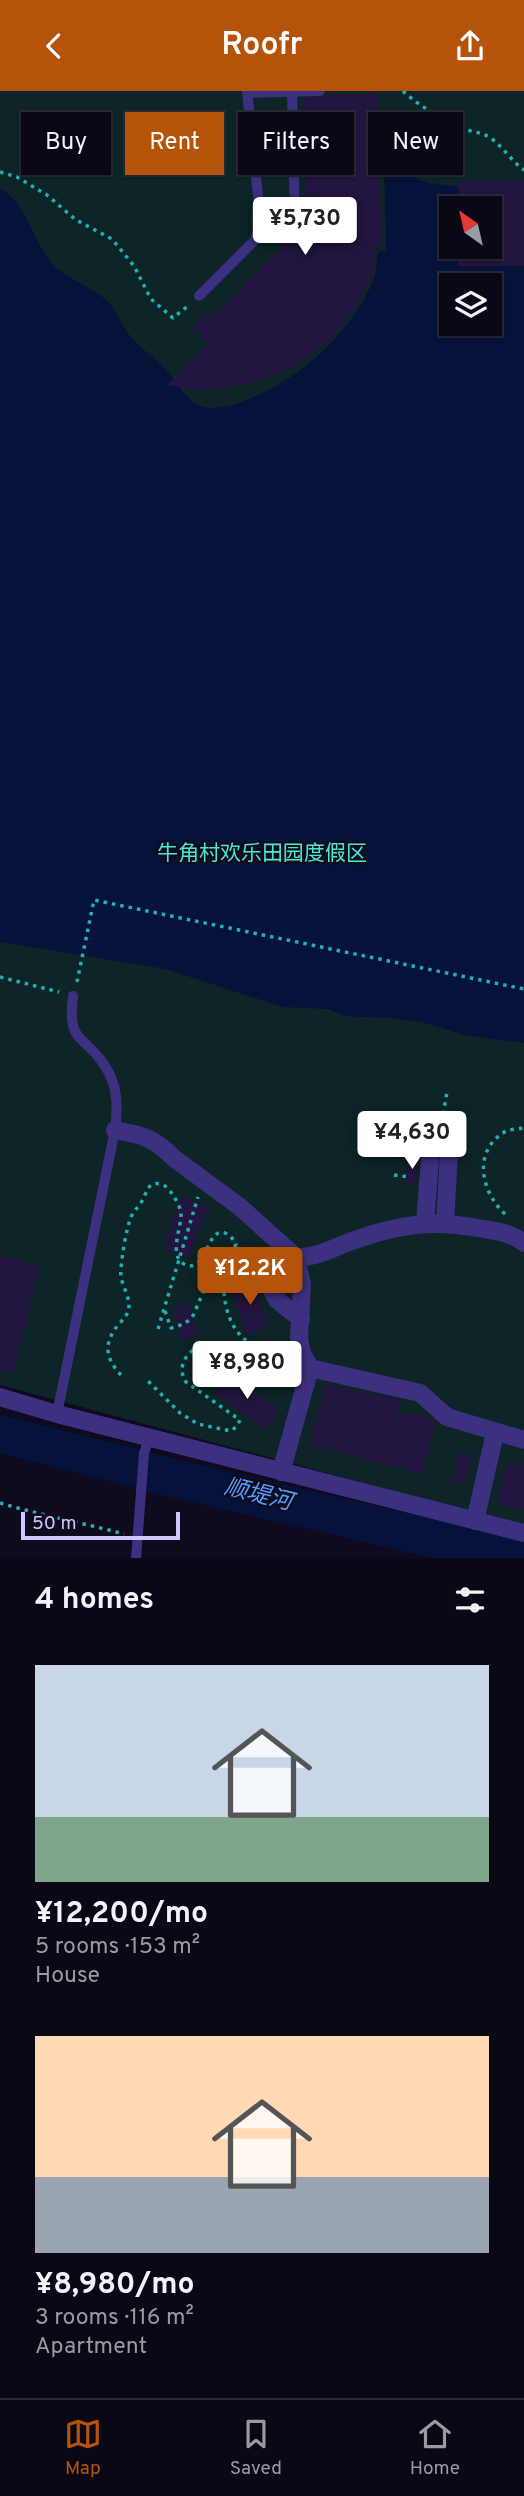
<!DOCTYPE html>
<meta charset="utf-8">
<style>
:root{--surface:#0b0816;--page:#14111f;--text:#f1f3f6;--muted:#9a9aa1;--line:#2b2935;--accent:#b45309}
body{margin:0;font-family:Overpass,"Noto Sans SC",sans-serif;background:var(--page);color:var(--text);height:100vh;display:flex;flex-direction:column;font-size:26px;white-space:nowrap}
*{box-sizing:border-box;margin:0}
p{font-size:23px;color:var(--muted)}
.icon{flex:none;width:38px;height:38px;fill:none;stroke:currentColor;stroke-width:2;stroke-linecap:round;stroke-linejoin:round}
.map{position:relative;height:1467px;overflow:hidden}
.sheet{display:flex;flex-direction:column;background:var(--surface);flex:1}
.sheet>*{flex:none}
.guide{position:absolute;left:21px;top:21px;width:483px;height:63px;display:flex;gap:14px}
.needle{width:46px;rotate:326deg}
.buttons{position:absolute;left:439px;top:105px;display:grid;gap:14px}
.buttons a{display:grid;place-items:center;width:63px;height:63px;border-radius:0px;background:var(--surface);box-shadow:0 2px 5px #0004,0 0 0 2px var(--line);font-size:35px}
.scale{position:absolute;left:21px;bottom:18px;width:159px;box-sizing:border-box;padding-left:7px;border:4px solid #d2c6ff;border-top:0;font-size:19px;line-height:24px;white-space:nowrap;color:#d2c6ff;-webkit-text-stroke:5px #0f0a1d;paint-order:stroke}
.price{position:absolute;translate:-50% -60px;padding:0 16px;border-radius:7px;background:#fff;color:#222;font-size:23px;line-height:46px;filter:drop-shadow(0 2px 4px #0008)}
.price::after{content:'';position:absolute;left:50%;top:42px;width:21px;height:16px;margin-left:-10px;background:inherit;clip-path:polygon(0 0,100% 0,50% 100%)}
.price.current{background:var(--accent);color:#fff}
ul{padding:0;list-style:none}
li{display:grid;align-content:center;gap:14px;height:371px;padding:0 35px}
li span{display:grid;place-items:center;height:217px;border-radius:0px;color:#555}
li>.icon{margin-inline-start:auto}
span .icon{width:126px;height:126px;fill:#fffc;stroke-width:1}
li b{font-size:30px}
h2{display:flex;justify-content:space-between;align-items:center;height:84px;padding:0 35px;font-size:30px}
.chip{padding:0 24px;border-radius:0px;background:var(--surface);box-shadow:0 2px 5px #0004,0 0 0 2px var(--line);font-size:24px;line-height:63px}
.chip.current{background:var(--accent);color:#fff}
header{display:flex;justify-content:space-between;align-items:center;height:91px;padding:0 35px;background:var(--accent);color:#fff;font-size:32px;font-weight:600}
.menu{display:flex;justify-content:space-around;align-items:center;height:98px;border-top:2px solid var(--line);background:var(--surface);font-size:19px;color:var(--muted)}
.menu a{display:grid;justify-items:center;gap:4px}
.menu .current{color:var(--accent)}
.map>svg:first-child{display:block}
.green{fill:#0d2527;fill-rule:evenodd}
.water{fill:#05133b;fill-rule:evenodd}
.lines{fill:none;stroke-linecap:round;stroke-linejoin:round}
.river{stroke:#05133b;stroke-width:38}
.building{fill:#22153f}
.path{stroke:#24afb5;stroke-width:3.5;stroke-dasharray:3.5 5;stroke-linecap:butt}
.lane{stroke:#3c3180;stroke-width:10}
.street{stroke:#3c3180;stroke-width:18}
.path-bridge{stroke:#24afb5;stroke-width:3.5;stroke-dasharray:3.5 5;stroke-linecap:butt}
.lane-bridge{stroke:#3c3180;stroke-width:10}
.labels{text-anchor:middle;dominant-baseline:central;stroke-width:5;stroke-linejoin:round;paint-order:stroke}
.park-label{font-size:21px;fill:#4ae7d0;stroke:#0f0a1d}
.water-label{font-size:23px;font-style:italic;fill:#549dff;stroke:#0f0a1d}
</style>
<header><svg class="icon" aria-label="back" viewBox="0 0 24 24"><path d="M15 5l-7 7 7 7"/></svg>Roofr<svg class="icon" aria-label="share" viewBox="0 0 24 24"><path d="M12 15V3M7 8l5-5 5 5M5 13v7h14v-7"/></svg></header>
<div class="map">
<svg width="524" height="1467" viewBox="0 0 524 1467">
<rect width="100%" height="100%" fill="#0f0a1d"/>
<!-- green -->
<path class="green" d="M0,0H524V1435L0,1294ZM452,117H490V156H452ZM452,194H490V233H452Z"/>
<!-- water -->
<path class="water" d="M384,71H397C421,94 426,92 458,95V117H452V156H458V174L523,175L524,136V952L464,944L422,931L391,927L344,925L328,918L282,916L166,878L0,851V97C26,114 31,142 47,166C62,188 88,192 106,209C117,219 122,234 130,245C141,258 157,268 168,281C178,292 183,304 196,313C222,328 276,296 298,281C327,261 362,220 374,187C377,179 377,169 378,161L386,159ZM452,194H490V233H452Z"/>
<g class="lines">
<!-- river -->
<path class="river" d="M0,1343L185,1390L516,1467"/>
</g>
<!-- building -->
<path class="building" d="M377,2L382,155H376L373,184L356,215L333,246L295,275L262,289L227,297L197,299L167,294L209,252L193,236L209,221L214,227L298,138L307,137L303,5Z
M460,89H524V175H458V156H490V117H458Z
M407,1067H417L416,1093H406Z
M182,1105L208,1115L189,1167L163,1158Z
M0,1165L40,1175L13,1282L0,1279Z
M254,1188L268,1237L246,1244L231,1194Z
M187,1212L199,1244L183,1250L171,1218Z
M229,1282L280,1319L265,1339L214,1301Z
M326,1292L363,1302L400,1307L398,1323L420,1324L436,1330L421,1383L309,1353Z
M459,1362L472,1365L464,1394L451,1391Z
M507,1371L524,1376V1419L497,1412Z"/>
<g class="lines">
<!-- path -->
<path class="path" d="M403,0C421,17 449,32 473,41C479,42 483,42 489,46C503,55 511,70 524,79
M0,81L17,86L47,104L76,129L112,148L134,175L151,208L173,227L189,214
M0,886L59,901
M77,891L94,809L524,898
M443,1023L447,1001
M394,1084L409,1086
M505,1123C482,1102 472,1062 503,1042C508,1038 517,1038 524,1037
M165,1220L171,1237C182,1234 192,1231 196,1218
M158,1238L198,1106
M121,1284C105,1267 103,1252 119,1233C124,1227 129,1223 129,1215C129,1202 119,1191 121,1178C122,1164 126,1139 131,1126C134,1119 140,1115 143,1108C147,1101 148,1090 160,1093C166,1094 170,1099 172,1103C176,1108 180,1116 181,1122C182,1136 168,1164 184,1173C207,1185 206,1135 225,1142C230,1144 233,1148 236,1153C233,1162 227,1170 225,1179C221,1202 226,1231 243,1247C251,1254 263,1260 266,1271L255,1280L206,1252C189,1258 175,1274 186,1291L240,1329L237,1335L231,1340L198,1333L180,1322L148,1290
M0,1412C41,1424 83,1432 124,1443"/>
<!-- lane -->
<path class="lane" d="M248,2L320,0
M199,205L254,150L261,133L247,0
M57,1323L115,1039C118,1016 118,995 105,975C83,942 67,953 73,905
M136,1467L144,1362L149,1347"/>
<!-- street -->
<path class="street" d="M115,1039C143,1044 154,1047 175,1068L240,1116L291,1162L298,1176L302,1193L299,1248L302,1262L310,1277
M425,1132L432,1042L450,1043L445,1132
M301,1228L277,1209L272,1199L281,1179L293,1166C317,1168 333,1156 355,1149C399,1133 432,1129 478,1137C494,1140 511,1141 524,1152
M0,1306L57,1323L524,1442
M281,1381L310,1277L420,1302L447,1326L524,1349
M475,1430L495,1342"/>
<!-- path-bridge -->
<path class="path-bridge" d="M196,1218L207,1192L221,1185L243,1183"/>
<!-- lane-bridge -->
<path class="lane-bridge" d="M292,0L295,135"/>
</g>
<g class="labels">
<!-- park labels -->
<g class="park-label">
<text x="262" y="763">牛角村欢乐田园度假区</text>
</g>
<!-- water labels -->
<g class="water-label">
<text transform="translate(258 1405) rotate(14)">顺堤河</text>
</g>
</g>
</svg>
<div class="buttons">
<a><svg class="needle" viewBox="-14 -14 28 28"><path d="M0-13l5 13h-10z" fill="#e53935"/><path d="M0 13l5-13h-10z" fill="#9a9aa1"/></svg></a>
<a><svg class="icon" aria-label="layers" viewBox="0 0 24 24"><path d="M12 4l9 5-9 5-9-5zM3 14l9 5 9-5"/></svg></a>
</div>
<div class="scale">50 m</div>
<b class="price" style="left:305px;top:166px">¥5,730</b>
<b class="price" style="left:412px;top:1080px">¥4,630</b>
<b class="price current" style="left:250px;top:1216px">¥12.2K</b>
<b class="price" style="left:247px;top:1310px">¥8,980</b>
<div class="guide">
<a class="chip">Buy</a>
<a class="chip current">Rent</a>
<a class="chip">Filters</a>
<a class="chip">New</a>
</div>
</div>
<section class="sheet">
<h2>4 homes<svg class="icon" aria-label="filters" viewBox="0 0 24 24"><path d="M4 7h16M4 17h16"/><circle cx="9" cy="7" r="2"/><circle cx="15" cy="17" r="2"/></svg></h2>
<ul>
<li><span style="background:linear-gradient(#c9d6e8 70%,#7fa58c 0)"><svg class="icon" aria-label="home" viewBox="0 0 24 24"><path d="M3 11l9-7 9 7M6 9v11h12V9"/></svg></span><div><b>¥12,200/mo</b><p>5 rooms · 153 m²</p><p>House</p></div></li>
<li><span style="background:linear-gradient(#ffd9b3 65%,#9aa5b1 0)"><svg class="icon" aria-label="home" viewBox="0 0 24 24"><path d="M3 11l9-7 9 7M6 9v11h12V9"/></svg></span><div><b>¥8,980/mo</b><p>3 rooms · 116 m²</p><p>Apartment</p></div></li>
</ul>
</section>
<nav class="menu">
<a class="current"><svg class="icon" aria-label="map" viewBox="0 0 24 24"><path d="M3 6l6-2 6 2 6-2v14l-6 2-6-2-6 2zM9 4v14M15 6v14"/></svg>Map</a>
<a><svg class="icon" aria-label="saved" viewBox="0 0 24 24"><path d="M7 4h10v16l-5-4-5 4z"/></svg>Saved</a>
<a><svg class="icon" aria-label="home" viewBox="0 0 24 24"><path d="M3 11l9-7 9 7M6 9v11h12V9"/></svg>Home</a>
</nav>
